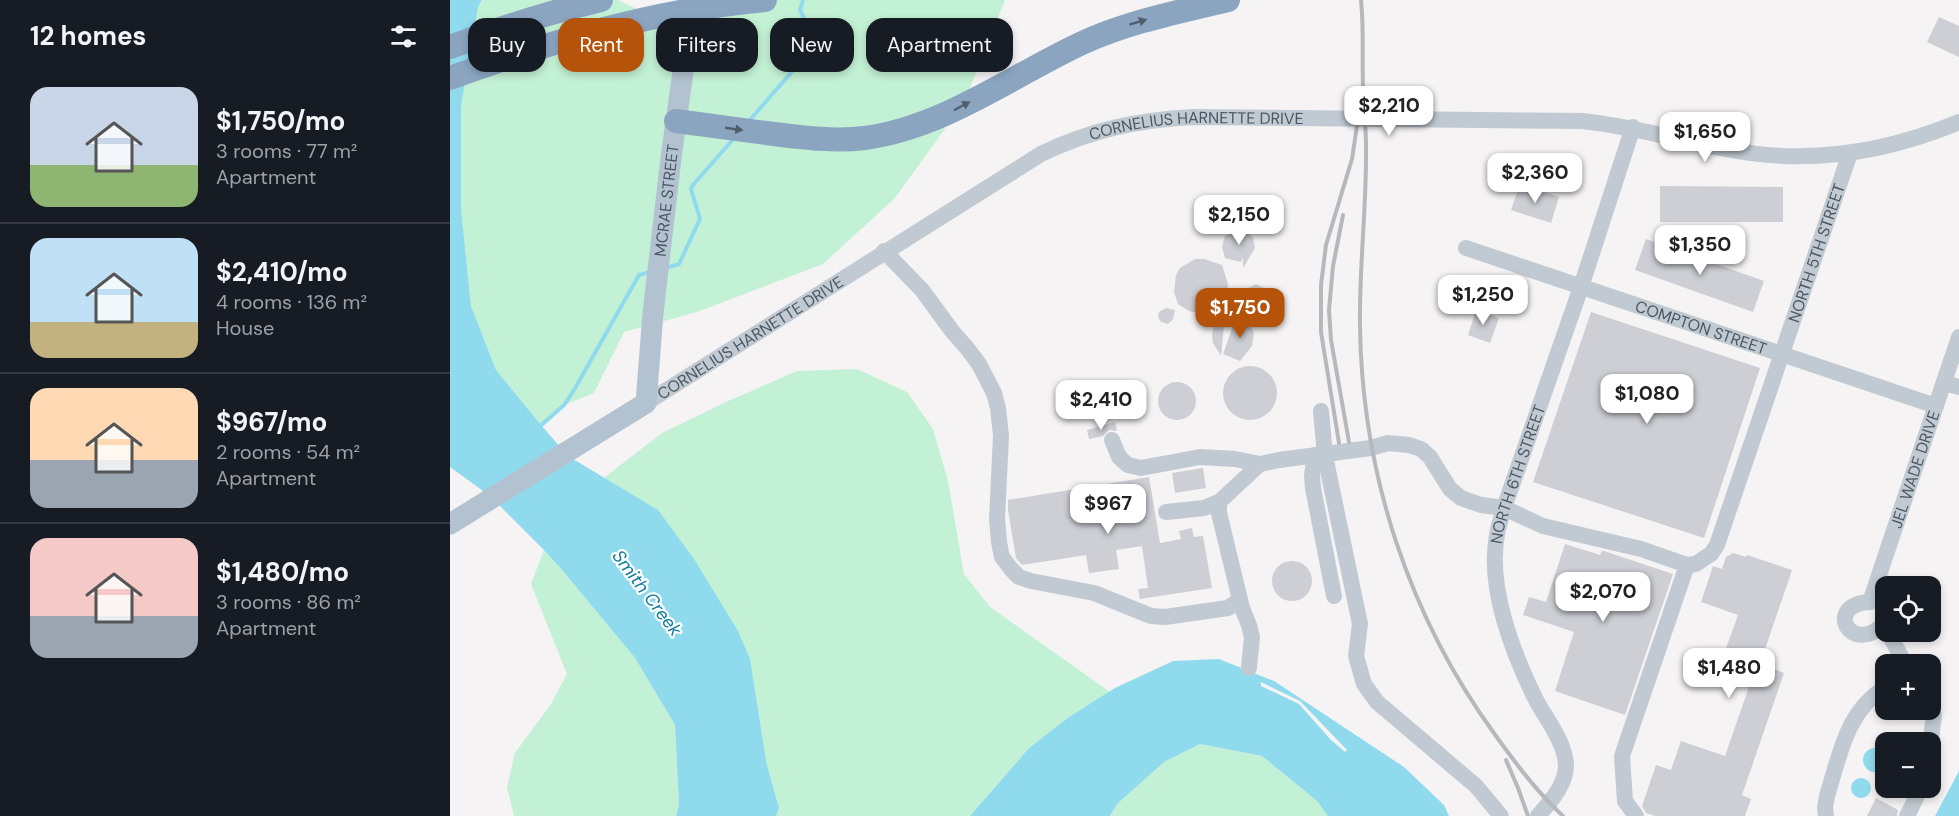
<!DOCTYPE html>
<meta charset="utf-8">
<style>
:root{--surface:#171b24;--page:#242831;--text:#f1f3f6;--muted:#9ea1a6;--line:#363941;--accent:#b45309}
body{margin:0;font-family:"DM Sans",sans-serif;background:var(--page);color:var(--text);height:100vh;display:flex;flex-direction:column;font-size:22px;white-space:nowrap}
*{box-sizing:border-box;margin:0}
p{font-size:20px;color:var(--muted)}
.icon{flex:none;width:33px;height:33px;fill:none;stroke:currentColor;stroke-width:2;stroke-linecap:round;stroke-linejoin:round}
.map{position:relative;flex:1;overflow:hidden}
.panel{display:flex;flex-direction:column;background:var(--surface);width:450px}
.panel>*{flex:none}
.hud{position:absolute;left:18px;top:18px;width:570px;height:54px;display:flex;gap:12px}
.tools{position:absolute;left:1425px;top:576px;display:grid;gap:12px}
.tools a{display:grid;place-items:center;width:66px;height:66px;border-radius:12px;background:var(--surface);box-shadow:0 3px 9px #0003;font-size:30px}
.price{position:absolute;translate:-50% -51px;padding:0 14px;border-radius:12px;background:#fff;color:#222;font-size:20px;line-height:39px;filter:drop-shadow(0 2px 3px #0008)}
.price::after{content:'';position:absolute;left:50%;top:36px;width:18px;height:14px;margin-left:-9px;background:inherit;clip-path:polygon(0 0,100% 0,50% 100%)}
.price.current{background:var(--accent);color:#fff}
ul{padding:0;list-style:none}
li{display:flex;align-items:center;gap:18px;height:150px;padding:0 30px}
li+li{border-top:2px solid var(--line)}
li span{display:grid;place-items:center;flex:none;width:168px;height:120px;border-radius:18px;color:#555}
li>.icon{margin-inline-start:auto}
span .icon{width:72px;height:72px;fill:#fffc;stroke-width:1}
li b{font-size:26px}
h2{display:flex;justify-content:space-between;align-items:center;height:72px;padding:0 30px;font-size:26px}
.tag{padding:0 21px;border-radius:18px;background:var(--surface);box-shadow:0 3px 9px #0003;font-size:21px;line-height:54px}
.tag.current{background:var(--accent);color:#fff}
main{display:flex;flex:1;min-height:0}
.map>svg:first-child{display:block}
.green{fill:#c3f1d5}
.water{fill:#90daee}
.pier{fill:#f5f3f3}
.lines{fill:none;stroke-linecap:round;stroke-linejoin:round}
.stream{stroke:#90daee;stroke-width:4}
.building{fill:#cdcfd5}
.minor{stroke:#c1cad2;stroke-width:16}
.major{stroke:#b3c2d1;stroke-width:21}
.highway{stroke:#8ba5c1;stroke-width:24}
.rail{stroke:#b5b8bd;stroke-width:4}
.oneway{fill:#505e6b}
.labels{text-anchor:middle;dominant-baseline:central;stroke-width:4.5;stroke-linejoin:round;paint-order:stroke}
.street-label{font-size:16px;fill:#4a5661;stroke:#fff}
.water-label{font-size:18px;font-style:italic;fill:#0c7c9b;stroke:#fff}
</style>
<main>
<section class="panel">
<h2>12 homes<svg class="icon" aria-label="filters" viewBox="0 0 24 24"><path d="M4 7h16M4 17h16"/><circle cx="9" cy="7" r="2"/><circle cx="15" cy="17" r="2"/></svg></h2>
<ul>
<li><span style="background:linear-gradient(#c9d6e8 65%,#8fb573 0)"><svg class="icon" aria-label="home" viewBox="0 0 24 24"><path d="M3 11l9-7 9 7M6 9v11h12V9"/></svg></span><div><b>$1,750/mo</b><p>3 rooms · 77 m²</p><p>Apartment</p></div></li>
<li><span style="background:linear-gradient(#bfe0f5 70%,#c2b280 0)"><svg class="icon" aria-label="home" viewBox="0 0 24 24"><path d="M3 11l9-7 9 7M6 9v11h12V9"/></svg></span><div><b>$2,410/mo</b><p>4 rooms · 136 m²</p><p>House</p></div></li>
<li><span style="background:linear-gradient(#ffd9b3 60%,#9aa5b1 0)"><svg class="icon" aria-label="home" viewBox="0 0 24 24"><path d="M3 11l9-7 9 7M6 9v11h12V9"/></svg></span><div><b>$967/mo</b><p>2 rooms · 54 m²</p><p>Apartment</p></div></li>
<li><span style="background:linear-gradient(#f6c9c9 65%,#9aa5b1 0)"><svg class="icon" aria-label="home" viewBox="0 0 24 24"><path d="M3 11l9-7 9 7M6 9v11h12V9"/></svg></span><div><b>$1,480/mo</b><p>3 rooms · 86 m²</p><p>Apartment</p></div></li>
</ul>
</section>
<div class="map">
<svg width="1509" height="816" viewBox="0 0 1509 816">
<rect width="100%" height="100%" fill="#f5f3f3"/>
<!-- green -->
<path class="green" d="M32,0H168L191,11L277,0H555L515,101L445,198L373,264L247,312L174,332L144,393L114,405L91,425L46,370L21,306L11,209V106L28,7Z
M407,369L457,392L483,429L498,481L514,574L540,607L660,692L619,717L579,748L520,816H326L329,808L316,761L155,477L212,433L276,402L347,371Z
M94,550L113,571L185,658L225,725L229,805L226,816H64L57,787L65,753L101,704L117,674L81,584Z
M750,744L812,756L867,801L878,816H660L667,804L714,762Z"/>
<!-- water -->
<path class="water" d="M0,0H32L28,7L11,106V209L21,306L46,370L91,425L118,456L208,510L244,559L288,631L300,659L316,761L329,808L326,816H226L229,805L225,725L185,658L113,571L94,550L40,496L0,467Z
M769,659L824,681L954,767L994,805L999,816H878L867,801L812,756L750,744L714,762L667,804L660,816H520L579,748L619,717L665,688L723,661Z
M1413 760a12 12 0 1 1 24 0a12 12 0 1 1-24 0Z
M1509,771V816H1485Z
M1401 788a10 10 0 1 1 20 0a10 10 0 1 1-20 0Z"/>
<!-- pier -->
<path class="pier" d="M811,682L850,701L897,750L895,752L881,740L849,704L811,686Z"/>
<g class="lines">
<!-- stream -->
<path class="stream" d="M298,122L367,43L350,10L353,0
M216,268L229,264L250,219L241,189L243,185L285,137
M88,428L114,405L124,390L189,275L200,272"/>
</g>
<!-- building -->
<path class="building" d="M1489,17L1509,26V57L1477,42Z
M1070,184L1109,197L1101,223L1061,210Z
M1210,186L1333,187V222H1210Z
M792,225L803,238L805,248L793,268V257L791,262L775,258L772,247L775,236L784,230H792Z
M1196,239L1314,281L1303,312L1185,270Z
M745,259H754L772,265L778,284L777,293L769,312L748,313L739,311L728,304L724,292L726,275L730,268Z
M806,284L818,290L820,302L811,311L798,312L794,296L798,288Z
M776,306L771,356L763,343L762,336L763,329Z
M716,308L725,310L723,319L718,324L711,322L708,317L709,312Z
M1026,310L1049,318L1040,343L1018,335Z
M1141,312L1310,368L1254,538L1083,482Z
M787,315H794L804,333L802,346L790,361L773,354Z
M773 393a27 27 0 1 1 54 0a27 27 0 1 1-54 0Z
M708 401a19 19 0 1 1 38 0a19 19 0 1 1-38 0Z
M665,422L667,431L659,430L653,436L639,439L637,430Z
M753,468L756,488L725,493L722,473Z
M699,477L710,543L731,539L729,531L742,528L744,537L753,536L762,588L690,599L688,589L698,588L692,546L666,550L669,569L639,573L636,555L572,565L566,558L558,510V500Z
M1115,544L1150,555L1152,551H1154L1223,574L1175,715L1105,691L1124,632L1073,615L1079,597L1096,602Z
M1283,553L1296,557L1297,555L1342,570L1310,664L1334,673L1292,795L1301,799L1295,816H1205L1196,813L1192,806L1206,765L1221,770L1231,741L1275,756L1300,684L1296,682L1302,663L1274,654L1288,615L1251,602L1263,566L1272,569L1276,557Z
M822 581a20 20 0 1 1 40 0a20 20 0 1 1-40 0Z
M1426,798L1448,810L1447,816H1417Z"/>
<g class="lines">
<!-- minor -->
<g class="minor">
<path id="s1" d="M1016,248L1486,406"/>
<path d="M434,251L472,290L502,331L517,348L529,364L544,393L548,408L551,436L547,519L549,542L552,557L561,569L569,577L581,581L644,593L701,616L715,617L778,608L790,600"/>
<path d="M1494,383L1509,387"/>
<path id="s2" d="M196,403L591,154C640,130 688,120 743,117L1132,121C1182,126 1227,140 1276,149C1355,165 1435,153 1509,122"/>
<path d="M871,411L875,456L910,624L906,656L914,684L927,702L1026,786L1051,816"/>
<path d="M662,440L669,457L678,465L691,468L750,457L785,459L810,464"/>
<path d="M865,455L862,475L863,488L884,596"/>
<path d="M769,502V513L792,608L799,625L802,637L799,668"/>
<path id="s3" d="M716,512L754,508L769,502L810,464L829,460L921,448L938,443L959,445L971,449L980,457L1000,489L1011,498L1031,505L1054,508L1093,526L1191,549L1237,565L1246,564L1253,559L1261,554L1267,545L1400,153"/>
<path id="s4" d="M1420,602L1509,337"/>
<path d="M1420,602C1373,604 1400,657 1434,624"/>
<path d="M1438,632L1455,664"/>
<path d="M1480,710L1484,715L1480,746"/>
<path id="s5" d="M1088,816C1100,802 1116,785 1116,765C1115,741 1095,718 1085,698C1063,653 1037,586 1047,535C1048,526 1052,517 1054,508L1131,287L1183,127"/>
<path d="M1186,816L1175,801L1172,756L1237,565"/>
<path d="M1376,816L1375,808L1377,796C1390,755 1396,711 1436,687"/>
<path d="M1457,816L1471,788"/>
</g>
<!-- major -->
<path class="major" id="s6" d="M0,524L196,403L203,313L221,158L243,0"/>
<!-- highway -->
<path class="highway" d="M0,47C50,28 100,12 151,0
M0,78C102,41 206,10 315,0
M226,121C256,125 286,129 316,133C349,137 382,142 415,138C494,127 560,77 630,44C677,22 728,12 778,0"/>
<!-- rail -->
<path class="rail" d="M911,0C914,28 912,57 913,86C913,106 916,125 916,145C917,205 909,266 910,326C912,474 959,617 1046,736C1067,765 1087,792 1113,816
M893,215L883,266L879,310L881,340L899,442
M889,443L871,332V285L876,245L902,159L908,119
M1056,760L1068,788L1078,816"/>
</g>
<!-- one-way arrows -->
<defs><path id="oneway-solid" d="M-6-.8H1V-3.2L6.5 0L1 3.2V.8H-6Z" transform="scale(1.5)"/></defs>
<g class="oneway">
<use href="#oneway-solid" transform="translate(688 22) rotate(-17)"/>
<use href="#oneway-solid" transform="translate(512 106) rotate(-28)"/>
<use href="#oneway-solid" transform="translate(284 129) rotate(8)"/>
</g>
<g class="labels">
<!-- street labels -->
<g class="street-label">
<text stroke="none"><textPath href="#s2" startOffset="627">CORNELIUS HARNETTE DRIVE</textPath></text>
<text stroke="none"><textPath href="#s6" startOffset="434">MCRAE STREET</textPath></text>
<text stroke="none"><textPath href="#s3" startOffset="921">NORTH 5TH STREET</textPath></text>
<text stroke="none"><textPath href="#s1" startOffset="248">COMPTON STREET</textPath></text>
<text stroke="none"><textPath href="#s2" startOffset="123">CORNELIUS HARNETTE DRIVE</textPath></text>
<text stroke="none"><textPath href="#s4" startOffset="140">JEL WADE DRIVE</textPath></text>
<text stroke="none"><textPath href="#s5" startOffset="368">NORTH 6TH STREET</textPath></text>
</g>
<!-- water labels -->
<g class="water-label">
<text transform="translate(197 593) rotate(53)">Smith Creek</text>
</g>
</g>
</svg>
<div class="tools">
<a><svg class="icon" aria-label="locate" viewBox="0 0 24 24"><circle cx="12" cy="12" r="6"/><path d="M12 2v4M12 18v4M2 12h4M18 12h4"/></svg></a>
<a>+</a>
<a>−</a>
</div>
<b class="price" style="left:939px;top:137px">$2,210</b>
<b class="price" style="left:1255px;top:163px">$1,650</b>
<b class="price" style="left:1085px;top:204px">$2,360</b>
<b class="price" style="left:789px;top:246px">$2,150</b>
<b class="price" style="left:1250px;top:276px">$1,350</b>
<b class="price" style="left:1033px;top:326px">$1,250</b>
<b class="price current" style="left:790px;top:339px">$1,750</b>
<b class="price" style="left:1197px;top:425px">$1,080</b>
<b class="price" style="left:651px;top:431px">$2,410</b>
<b class="price" style="left:658px;top:535px">$967</b>
<b class="price" style="left:1153px;top:623px">$2,070</b>
<b class="price" style="left:1279px;top:699px">$1,480</b>
<div class="hud">
<a class="tag">Buy</a>
<a class="tag current">Rent</a>
<a class="tag">Filters</a>
<a class="tag">New</a>
<a class="tag">Apartment</a>
</div>
</div>
</main>
